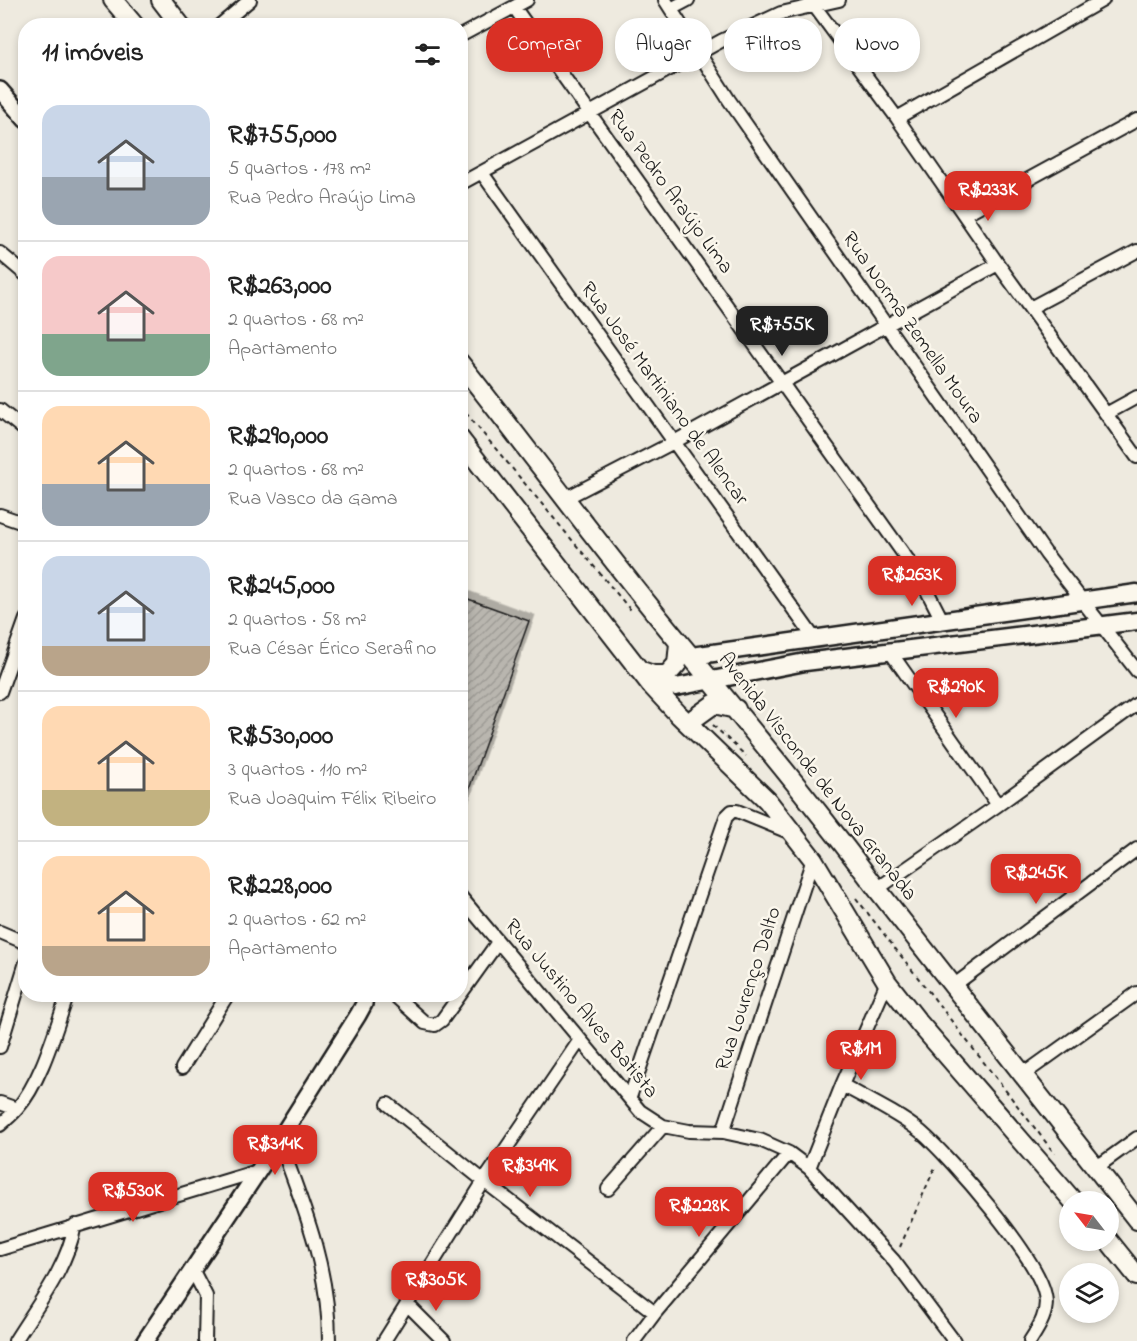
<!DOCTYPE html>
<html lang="pt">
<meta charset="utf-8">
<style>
:root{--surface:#fff;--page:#f6f6f6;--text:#222;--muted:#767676;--line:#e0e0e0;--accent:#d93025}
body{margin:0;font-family:"Indie Flower",sans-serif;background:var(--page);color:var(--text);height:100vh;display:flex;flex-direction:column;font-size:22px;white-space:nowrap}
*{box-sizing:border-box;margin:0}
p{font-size:20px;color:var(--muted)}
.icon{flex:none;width:33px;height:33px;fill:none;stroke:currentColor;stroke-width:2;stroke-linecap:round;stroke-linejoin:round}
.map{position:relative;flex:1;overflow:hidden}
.sheet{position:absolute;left:18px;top:18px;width:450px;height:984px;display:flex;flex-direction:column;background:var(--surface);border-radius:24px;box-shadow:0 3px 9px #0003}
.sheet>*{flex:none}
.guide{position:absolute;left:486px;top:18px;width:561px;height:54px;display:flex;gap:12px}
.needle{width:39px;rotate:301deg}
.buttons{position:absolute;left:1059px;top:1191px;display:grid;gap:12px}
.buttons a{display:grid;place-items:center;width:60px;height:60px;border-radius:50%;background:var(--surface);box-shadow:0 3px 9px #0003;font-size:30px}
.price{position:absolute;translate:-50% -51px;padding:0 14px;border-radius:12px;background:var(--accent);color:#fff;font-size:20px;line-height:39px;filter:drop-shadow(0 2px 3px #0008)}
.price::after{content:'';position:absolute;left:50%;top:36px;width:18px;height:14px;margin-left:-9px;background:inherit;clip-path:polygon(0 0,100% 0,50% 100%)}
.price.current{background:#222;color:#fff}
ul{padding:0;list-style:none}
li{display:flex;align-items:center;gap:18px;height:150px;padding:0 24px}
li+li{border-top:2px solid var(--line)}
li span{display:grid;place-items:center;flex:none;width:168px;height:120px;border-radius:18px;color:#555}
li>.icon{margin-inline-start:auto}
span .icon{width:72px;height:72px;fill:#fffc;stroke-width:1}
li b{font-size:26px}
h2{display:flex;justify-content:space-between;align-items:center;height:72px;padding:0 24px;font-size:26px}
.chip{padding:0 21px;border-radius:24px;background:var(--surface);box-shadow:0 3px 9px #0003;font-size:21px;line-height:54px}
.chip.current{background:var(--accent);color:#fff}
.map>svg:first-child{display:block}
.building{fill:url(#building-hatch);stroke:#1c1c1c;stroke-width:1.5;filter:url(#shadow)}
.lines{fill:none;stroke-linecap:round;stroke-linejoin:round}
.minor-casing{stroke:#1c1c1c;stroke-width:16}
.tertiary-casing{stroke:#1c1c1c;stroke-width:20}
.secondary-casing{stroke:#1c1c1c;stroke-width:21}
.primary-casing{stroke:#1c1c1c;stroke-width:22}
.path{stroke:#1c1c1c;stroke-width:2;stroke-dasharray:4.5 4.5;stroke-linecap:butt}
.minor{stroke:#fbf7ec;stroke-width:12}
.tertiary{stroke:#fbf7ec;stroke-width:15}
.secondary{stroke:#fbf7ec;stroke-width:16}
.primary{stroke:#fbf7ec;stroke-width:18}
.labels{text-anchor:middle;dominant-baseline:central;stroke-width:5;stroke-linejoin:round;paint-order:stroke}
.street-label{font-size:21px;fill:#1c1c1c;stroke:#fbf7ec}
</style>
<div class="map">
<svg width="1137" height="1341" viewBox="0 0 1137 1341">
<defs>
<pattern id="building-hatch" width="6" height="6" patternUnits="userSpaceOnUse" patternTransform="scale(1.5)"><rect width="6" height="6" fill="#b9b6af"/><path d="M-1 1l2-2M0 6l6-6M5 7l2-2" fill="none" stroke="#9e9c96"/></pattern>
<filter id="shadow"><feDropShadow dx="5.5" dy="-5.5" stdDeviation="0" flood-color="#0004"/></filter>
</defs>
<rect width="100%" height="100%" fill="#eeeadf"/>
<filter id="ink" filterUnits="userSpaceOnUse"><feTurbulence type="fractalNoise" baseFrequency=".0167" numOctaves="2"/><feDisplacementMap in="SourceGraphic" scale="12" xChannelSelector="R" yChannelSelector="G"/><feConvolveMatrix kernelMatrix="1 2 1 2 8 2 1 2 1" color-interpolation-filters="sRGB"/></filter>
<g filter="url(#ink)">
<!-- building -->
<path class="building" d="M460,596L529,621L462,809L460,808Z"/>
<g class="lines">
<!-- minor casing -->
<g class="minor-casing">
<path id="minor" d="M665,0L729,100L1046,554L1137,671
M810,0L897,118L998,264L1137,457
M514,7L920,577L942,620
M671,9L688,0
M219,26L250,0
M460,36L527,0
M897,118L1103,0
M482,173L814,638
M460,184L721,41L781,13L839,0
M965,214L1137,120
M0,253L26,275
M1030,308L1137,251
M0,410L26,431
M1106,414L1137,397
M566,498L674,442L998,264
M0,515L26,524
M889,650L998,805
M0,692L26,619
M877,889L998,805L1137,704
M460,896L640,1111L663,1126L689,1131L723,1132L760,1140L789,1153L809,1168L894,1261L954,1341
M0,932L26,943
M953,986L1137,849
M393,994L425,1023L435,1025L442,1020L498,942
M0,1047L26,962
M182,1068L228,994
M1024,1074L1137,993
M842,1085C869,1100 897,1113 921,1132C951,1158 1038,1258 1045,1295C1049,1312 1039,1327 1030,1341
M630,1097L726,817L732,811H737L791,833
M0,1103L17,1109
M388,1104L484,1181L655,1313
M0,1125C6,1120 12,1115 17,1109C42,1080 55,1030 68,994
M723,1132L813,859
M279,1140C304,1207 329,1268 329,1341
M1097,1167L1137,1138
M809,1168L842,1085L887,982
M608,1189L663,1126
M0,1249L258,1171
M192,1269L206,1296L205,1341
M407,1304L444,1341
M15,1341C38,1304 67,1268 75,1225
M384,1341L484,1181L580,1040
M634,1341L655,1313L789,1153"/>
</g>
<!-- tertiary casing -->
<g class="tertiary-casing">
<path id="tertiary" d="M0,90L26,120
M145,1341L279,1140L358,1015L364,1004L365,994"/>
</g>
<!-- secondary casing -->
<g class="secondary-casing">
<path id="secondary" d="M692,656L1137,593
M651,685L676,687L805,662L1137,621"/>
</g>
<!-- primary casing -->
<g class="primary-casing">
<path id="primary" d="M113,0L135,26
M161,0L181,26
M460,363C533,455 603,551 678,641C746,723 814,804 877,889L1137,1220
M460,439L651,685L679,715L767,800L813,859L887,982L919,1023L1074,1202
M639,670L653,675H667L677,664L679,643
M690,725L696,717L714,704L736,709
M1108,1240L1137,1276"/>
</g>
<!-- path -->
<path class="path" d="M460,406L633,613
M713,725L746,756
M856,898L1055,1154
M900,1247L936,1165"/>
<!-- minor -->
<use href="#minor" class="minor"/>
<!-- tertiary -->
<use href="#tertiary" class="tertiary"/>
<!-- secondary -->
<use href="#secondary" class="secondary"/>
<!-- primary -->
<use href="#primary" class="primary"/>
</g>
</g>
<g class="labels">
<!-- street labels -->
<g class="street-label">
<text transform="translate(670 192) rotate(54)">Rua Pedro Araújo Lima</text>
<text transform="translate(912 328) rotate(55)">Rua Norma Zemella Moura</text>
<text transform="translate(664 394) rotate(54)">Rua José Martiniano de Alencar</text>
<text transform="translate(817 777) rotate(52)">Avenida Visconde de Nova Granada</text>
<text transform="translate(749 989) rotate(-72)">Rua Lourenço Dalto</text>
<text transform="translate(581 1009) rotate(50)">Rua Justino Alves Batista</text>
</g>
</g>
</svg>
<div class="buttons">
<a><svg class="needle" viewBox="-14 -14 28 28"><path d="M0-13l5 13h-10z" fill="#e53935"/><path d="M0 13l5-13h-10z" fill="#767676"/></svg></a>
<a><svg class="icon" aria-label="layers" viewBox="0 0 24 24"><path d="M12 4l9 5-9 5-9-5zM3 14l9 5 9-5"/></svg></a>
</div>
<b class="price" style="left:988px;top:222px">R$233K</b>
<b class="price current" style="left:782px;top:357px">R$755K</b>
<b class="price" style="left:912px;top:607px">R$263K</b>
<b class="price" style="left:956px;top:719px">R$290K</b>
<b class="price" style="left:1036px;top:905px">R$245K</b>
<b class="price" style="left:861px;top:1081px">R$1M</b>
<b class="price" style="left:275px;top:1176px">R$314K</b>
<b class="price" style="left:530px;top:1198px">R$349K</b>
<b class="price" style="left:133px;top:1223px">R$530K</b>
<b class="price" style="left:699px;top:1238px">R$228K</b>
<b class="price" style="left:436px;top:1312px">R$305K</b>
<div class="guide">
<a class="chip current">Comprar</a>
<a class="chip">Alugar</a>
<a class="chip">Filtros</a>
<a class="chip">Novo</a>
</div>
<section class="sheet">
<h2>11 imóveis<svg class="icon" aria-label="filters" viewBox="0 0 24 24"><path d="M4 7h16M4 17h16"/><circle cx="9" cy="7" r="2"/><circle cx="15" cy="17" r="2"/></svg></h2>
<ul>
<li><span style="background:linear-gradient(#c9d6e8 60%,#9aa5b1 0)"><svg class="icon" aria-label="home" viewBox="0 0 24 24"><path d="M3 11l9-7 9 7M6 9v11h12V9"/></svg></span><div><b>R$755,000</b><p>5 quartos · 178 m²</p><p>Rua Pedro Araújo Lima</p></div></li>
<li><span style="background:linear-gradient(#f6c9c9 65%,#7fa58c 0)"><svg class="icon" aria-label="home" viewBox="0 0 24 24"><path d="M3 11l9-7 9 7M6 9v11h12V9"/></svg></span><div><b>R$263,000</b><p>2 quartos · 68 m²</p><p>Apartamento</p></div></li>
<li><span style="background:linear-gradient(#ffd9b3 65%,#9aa5b1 0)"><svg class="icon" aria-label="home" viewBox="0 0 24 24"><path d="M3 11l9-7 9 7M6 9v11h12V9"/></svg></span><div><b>R$290,000</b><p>2 quartos · 68 m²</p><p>Rua Vasco da Gama</p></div></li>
<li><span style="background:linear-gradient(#c9d6e8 75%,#b9a48a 0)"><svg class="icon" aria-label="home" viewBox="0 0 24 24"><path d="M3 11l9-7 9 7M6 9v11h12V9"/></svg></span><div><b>R$245,000</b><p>2 quartos · 58 m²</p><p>Rua César Érico Serafino</p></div></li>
<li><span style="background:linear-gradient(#ffd9b3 70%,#c2b280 0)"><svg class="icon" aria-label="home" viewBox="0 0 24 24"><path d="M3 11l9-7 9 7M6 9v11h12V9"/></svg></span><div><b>R$530,000</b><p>3 quartos · 110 m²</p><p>Rua Joaquim Félix Ribeiro</p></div></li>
<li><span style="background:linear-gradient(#ffd9b3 75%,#b9a48a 0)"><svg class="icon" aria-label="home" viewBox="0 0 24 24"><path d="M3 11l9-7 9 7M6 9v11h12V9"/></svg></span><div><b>R$228,000</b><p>2 quartos · 62 m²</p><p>Apartamento</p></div></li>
</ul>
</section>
</div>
